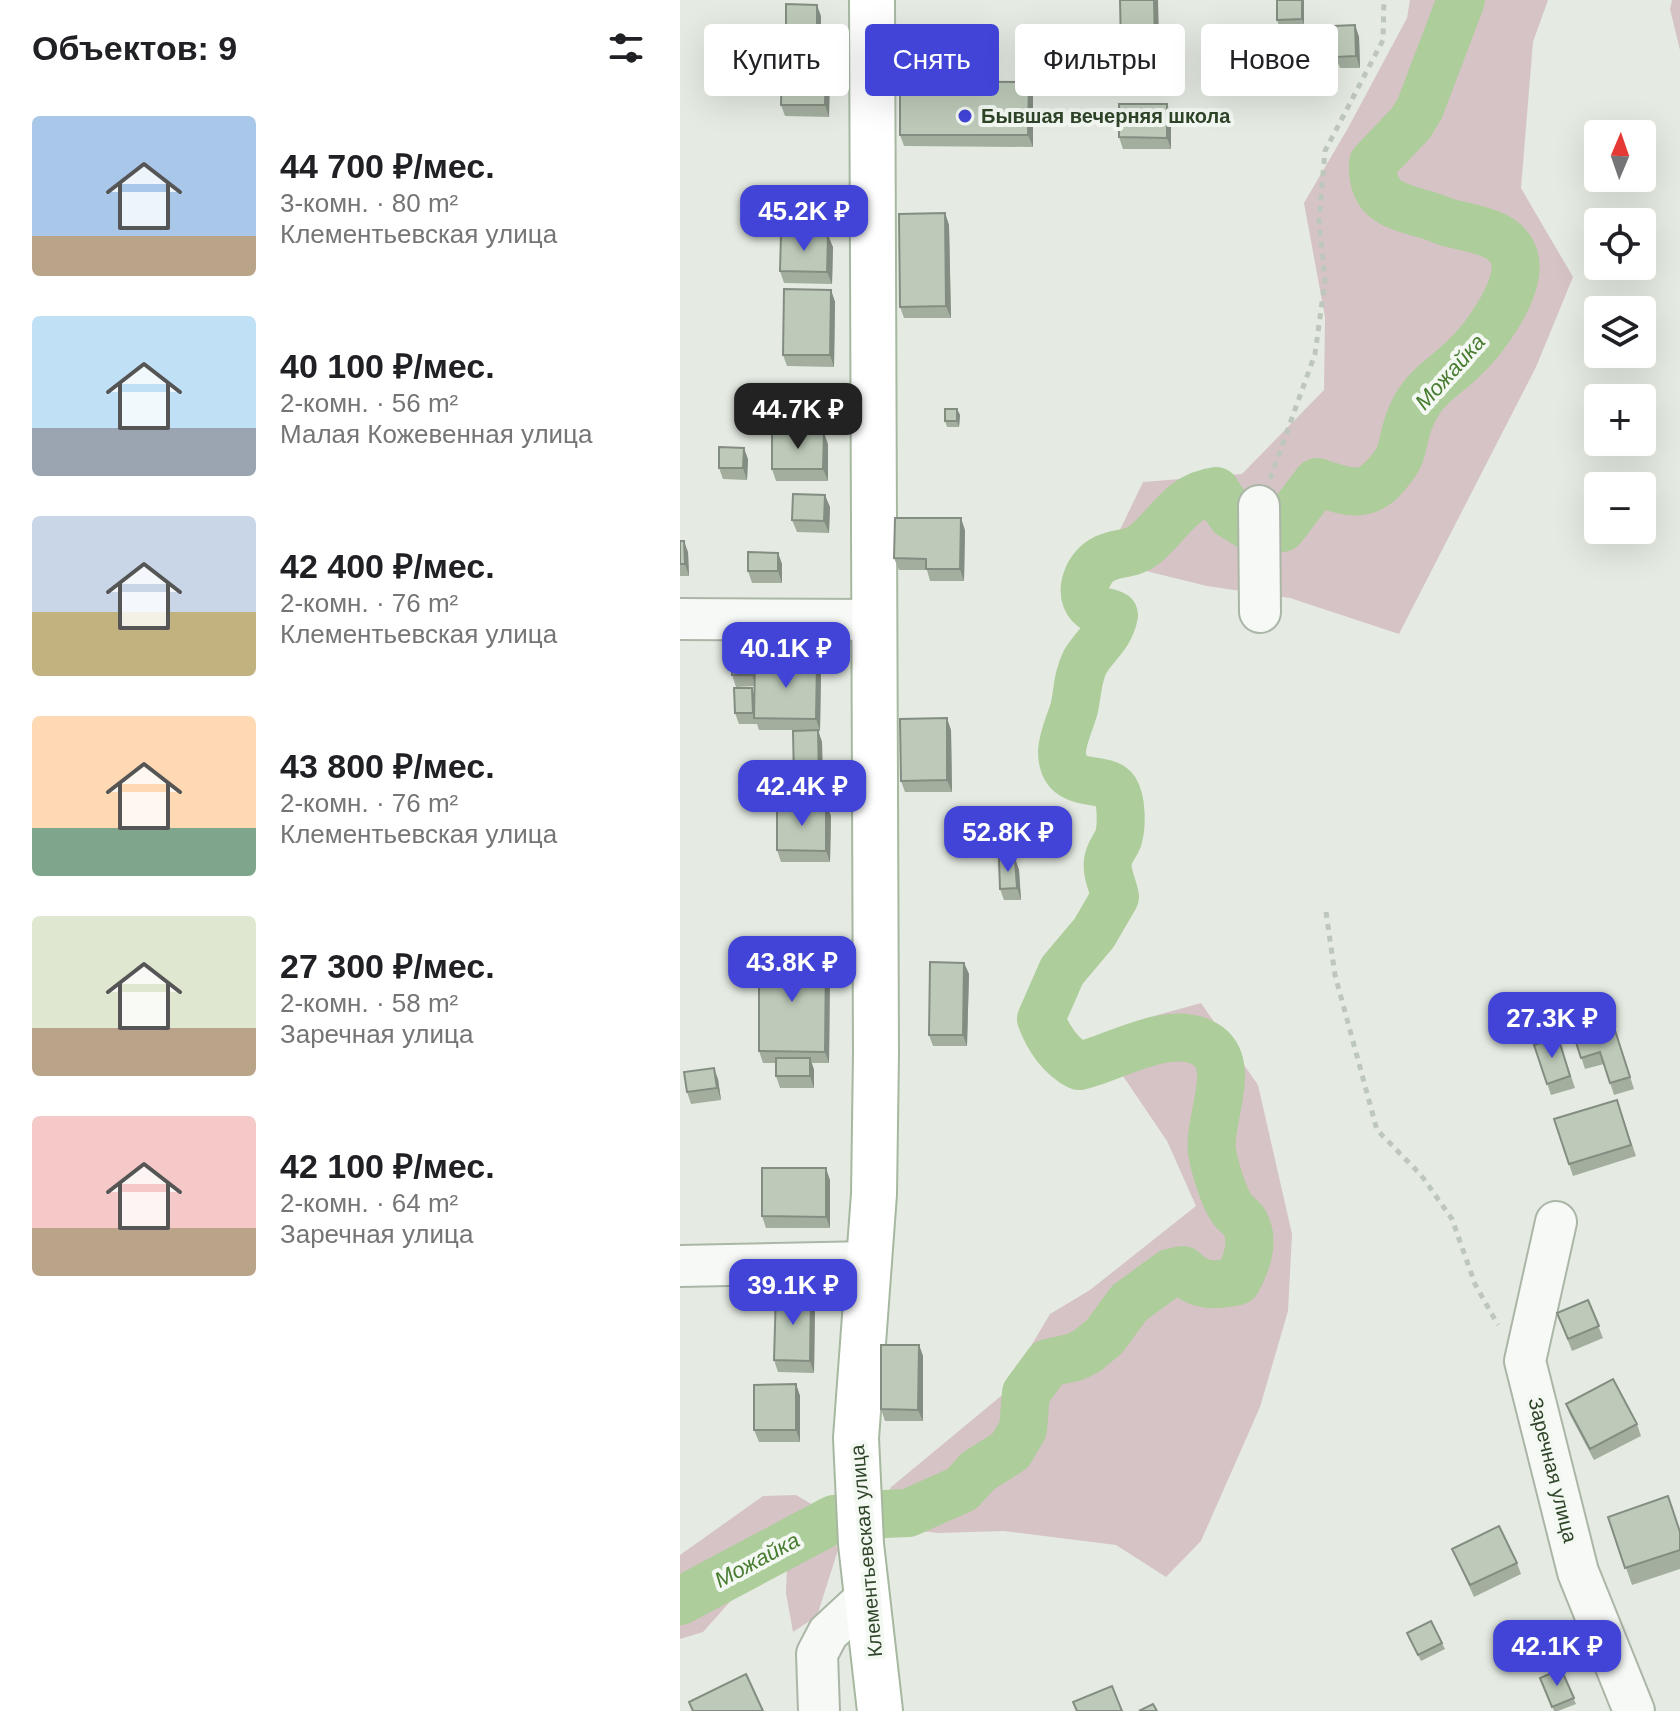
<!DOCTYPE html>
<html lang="ru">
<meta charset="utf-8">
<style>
:root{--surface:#fff;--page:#f2f2f2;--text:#202124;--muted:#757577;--accent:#4144d7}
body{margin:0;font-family:Helvetica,sans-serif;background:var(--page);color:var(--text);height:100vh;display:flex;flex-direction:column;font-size:30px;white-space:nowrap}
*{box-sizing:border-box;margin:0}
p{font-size:26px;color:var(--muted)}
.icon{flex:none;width:44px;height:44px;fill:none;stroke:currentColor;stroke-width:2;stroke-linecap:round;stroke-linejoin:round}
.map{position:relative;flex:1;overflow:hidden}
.drawer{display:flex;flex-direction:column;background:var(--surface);width:680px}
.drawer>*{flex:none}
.banner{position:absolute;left:24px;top:24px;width:760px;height:72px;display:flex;gap:16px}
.needle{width:52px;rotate:2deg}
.controls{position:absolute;left:904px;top:120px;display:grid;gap:16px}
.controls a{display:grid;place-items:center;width:72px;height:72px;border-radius:8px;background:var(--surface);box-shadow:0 8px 32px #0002;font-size:40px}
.price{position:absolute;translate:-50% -68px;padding:0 18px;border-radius:16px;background:var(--accent);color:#fff;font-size:26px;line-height:52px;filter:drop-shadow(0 2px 4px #0008)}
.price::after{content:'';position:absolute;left:50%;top:48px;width:24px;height:18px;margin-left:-12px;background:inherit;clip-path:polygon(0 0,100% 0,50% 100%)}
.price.on{background:#222;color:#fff}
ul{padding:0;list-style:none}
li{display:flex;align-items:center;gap:24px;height:200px;padding:0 32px}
li span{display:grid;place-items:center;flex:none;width:224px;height:160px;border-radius:8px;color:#555}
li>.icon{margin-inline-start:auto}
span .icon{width:96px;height:96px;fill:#fffc;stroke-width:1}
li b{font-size:34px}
h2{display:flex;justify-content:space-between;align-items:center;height:96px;padding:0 32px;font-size:34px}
.tag{padding:0 28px;border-radius:8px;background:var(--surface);box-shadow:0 8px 32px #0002;font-size:28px;line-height:72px}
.tag.on{background:var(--accent);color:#fff}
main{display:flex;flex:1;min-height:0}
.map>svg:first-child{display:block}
.green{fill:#d6c3c5}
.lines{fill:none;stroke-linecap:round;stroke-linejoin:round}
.river{stroke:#adcd9b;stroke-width:48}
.minor-casing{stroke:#abb6a7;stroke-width:44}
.major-casing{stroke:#a7b8a1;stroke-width:48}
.path{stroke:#bec7bc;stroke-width:5;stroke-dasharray:6 6;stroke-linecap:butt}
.minor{stroke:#f6f9f5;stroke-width:40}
.major{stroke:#fff;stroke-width:44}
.wall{fill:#a3ae9f}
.shaded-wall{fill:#848d82}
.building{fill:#bdcab9;stroke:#848d82;stroke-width:2}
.poi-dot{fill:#4144d7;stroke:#f4f8f2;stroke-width:3}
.labels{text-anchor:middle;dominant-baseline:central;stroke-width:8;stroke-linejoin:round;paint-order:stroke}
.poi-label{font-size:20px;font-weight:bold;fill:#2f4529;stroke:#f4f8f2;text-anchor:start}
.street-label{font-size:20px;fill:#2f4529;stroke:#f4f8f2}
.water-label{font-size:22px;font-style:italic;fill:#487c30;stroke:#f4f8f2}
</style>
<main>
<section class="drawer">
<h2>Объектов: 9<svg class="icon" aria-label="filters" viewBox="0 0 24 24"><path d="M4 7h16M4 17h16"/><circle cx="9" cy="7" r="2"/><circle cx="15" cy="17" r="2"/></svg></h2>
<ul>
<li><span style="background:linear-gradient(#a9c7e8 75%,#b9a48a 0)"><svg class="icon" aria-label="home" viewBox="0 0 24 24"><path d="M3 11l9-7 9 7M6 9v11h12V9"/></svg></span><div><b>44 700 ₽/мес.</b><p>3-комн. · 80 m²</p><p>Клементьевская улица</p></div></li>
<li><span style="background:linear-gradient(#bfe0f5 70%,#9aa5b1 0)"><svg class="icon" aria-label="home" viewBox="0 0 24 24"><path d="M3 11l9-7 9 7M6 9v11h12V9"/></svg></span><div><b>40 100 ₽/мес.</b><p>2-комн. · 56 m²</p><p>Малая Кожевенная улица</p></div></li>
<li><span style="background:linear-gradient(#c9d6e8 60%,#c2b280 0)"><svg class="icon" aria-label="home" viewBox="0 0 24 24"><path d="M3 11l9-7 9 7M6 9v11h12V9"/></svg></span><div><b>42 400 ₽/мес.</b><p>2-комн. · 76 m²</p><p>Клементьевская улица</p></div></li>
<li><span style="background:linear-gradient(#ffd9b3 70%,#7fa58c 0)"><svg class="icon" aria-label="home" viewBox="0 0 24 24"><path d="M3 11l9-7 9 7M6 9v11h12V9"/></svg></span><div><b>43 800 ₽/мес.</b><p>2-комн. · 76 m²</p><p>Клементьевская улица</p></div></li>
<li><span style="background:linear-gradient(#dfe7d0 70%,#b9a48a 0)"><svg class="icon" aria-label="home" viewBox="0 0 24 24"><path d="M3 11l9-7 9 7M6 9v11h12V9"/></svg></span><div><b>27 300 ₽/мес.</b><p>2-комн. · 58 m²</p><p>Заречная улица</p></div></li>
<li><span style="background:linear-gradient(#f6c9c9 70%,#b9a48a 0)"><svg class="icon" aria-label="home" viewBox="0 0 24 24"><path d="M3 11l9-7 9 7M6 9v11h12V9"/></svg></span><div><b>42 100 ₽/мес.</b><p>2-комн. · 64 m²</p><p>Заречная улица</p></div></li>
</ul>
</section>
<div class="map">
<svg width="1000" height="1711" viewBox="0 0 1000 1711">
<rect width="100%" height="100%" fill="#e5ebe2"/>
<!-- green -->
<path class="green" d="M730,0H868L853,42L841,188L893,277L856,367L719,634L610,598L527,586L425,561L463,482L562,474L644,390L645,317L624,203L668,128L727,18Z
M992,0H1000V50L990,9Z
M521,1003L578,1085L612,1234L608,1311L580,1407L521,1541L486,1577L436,1545L324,1531L258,1533L215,1528L210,1488L321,1396L370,1314L410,1290L516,1206L487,1141L443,1076L463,1019Z
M116,1495L145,1512L158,1550L137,1616L113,1632L106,1593L108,1537L23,1632L0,1639V1555L83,1496Z"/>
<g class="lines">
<!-- river -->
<path class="river" d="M203,1514L228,1513L282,1489L298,1471L330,1451L343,1429L346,1393L368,1363L395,1357L407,1351L425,1336L449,1303L490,1273L503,1270C518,1287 535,1286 557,1281C567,1263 575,1242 565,1223C562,1217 556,1215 552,1209C544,1198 534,1166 532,1151C528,1120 557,1067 528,1046C493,1021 435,1058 399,1066C381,1057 368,1038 361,1019L382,971L414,933L435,897C433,885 426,873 428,861C429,852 435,847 438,839C442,827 442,801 435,790C424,774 382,792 382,751C383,736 390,723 394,709C398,692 397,678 405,662C415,645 430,636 434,615C428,612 422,612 417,610C394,599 407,567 424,559C437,552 451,555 464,545C490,524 500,496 536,491L551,515L574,529L602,528L637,482C666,491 685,501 707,474C714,466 720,458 722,448C726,429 730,413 742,397C752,383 769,373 782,360C803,341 841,290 835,260C829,232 793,229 770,223C762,221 755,217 747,215C716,206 691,202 693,163L731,123L740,108L781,0
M0,1601L154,1519"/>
<!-- minor casing -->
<g class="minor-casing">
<path id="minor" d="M579,506L580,612
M0,619L195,620
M876,1222L845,1361L898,1572L954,1711
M0,1266L189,1262
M139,1711L137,1654L148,1633L187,1597"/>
</g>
<!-- major casing -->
<g class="major-casing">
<path id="major" d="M192,0L196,1054L194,1194L176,1438L181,1544L200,1711"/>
</g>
<!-- path -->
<path class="path" d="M590,479L635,354L645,281L639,221L645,151L703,40L704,0
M646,912L655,975L697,1130L741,1175L772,1219L795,1284L818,1325"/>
<!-- minor -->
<use href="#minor" class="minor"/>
<!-- major -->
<use href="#major" class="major"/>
</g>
<!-- wall -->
<path class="wall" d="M478,0L479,56L445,57L441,45Z
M597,0H624V25L599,26L597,20Z
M141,16V38L110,37L106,26Z
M675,25L679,37L680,68H660L655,57Z
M146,59L150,71L149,117L105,116L101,105Z
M349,82L353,93V147L224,146L220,135Z
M487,104L491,116V149H443L439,137Z
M265,213L269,225L271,318H224L220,307Z
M153,247L152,284L104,283L100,271Z
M151,290L155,302L154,367L107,366L103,355Z
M146,394L150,406L149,430L114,429L110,417Z
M277,409L280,415L279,427H267L265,421Z
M148,444V481H96L92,469Z
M68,459L67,480L43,479L39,468Z
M150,507L149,533L117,532L112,520Z
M285,530L284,581H250L247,570H219L214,558Z
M0,541L8,552L9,576H0Z
M98,553L102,564V583H72L68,571Z
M76,656V660L137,661L141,673L140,731H138L142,742L143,792H118L114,781L120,730H79L77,724H59L55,713L75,696V686L56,687L52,675Z
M271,730L272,792H225L221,781Z
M146,805L151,816L150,862H101L97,850Z
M335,859L339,870L341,900H324L320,889Z
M284,963L289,974L287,1046H253L249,1035Z
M150,969L149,1063H132L134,1070V1088H100L96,1076V1063H83L79,1051Z
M932,1021L954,1089L934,1095L924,1064L905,1069L893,1033Z
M878,1037L895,1088L871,1095L854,1045Z
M38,1079L41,1100L11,1104L7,1092Z
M937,1100L956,1156L893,1176L874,1119Z
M150,1180V1228H86L82,1216Z
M131,1293L135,1305L134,1373L98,1372L94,1360Z
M908,1300L923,1338L892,1351L877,1313Z
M239,1345L243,1356V1421H205L201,1409Z
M116,1384L120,1396V1442H79L74,1430Z
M886,1404L957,1424L961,1436L914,1460L890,1415Z
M928,1517L1000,1531V1569L952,1585Z
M772,1549L837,1563L841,1574L794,1597Z
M727,1633L762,1643L765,1649L741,1661Z
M881,1669L896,1704L878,1711H874L860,1678Z"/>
<!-- shaded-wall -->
<path class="shaded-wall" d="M474,0H478L479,56L475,44Z
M622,0H624V25L622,19Z
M137,5L141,16V38L137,26Z
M675,25L679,37L680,68L676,56Z
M146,59L150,71L149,117L145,105Z
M349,82L353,93V147L348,135Z
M487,104L491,116V149L487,138Z
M265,213L269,225L271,318L266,306Z
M148,235L153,247L152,284L147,272Z
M151,290L155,302L154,367L150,355Z
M146,394L150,406L149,430L145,418Z
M277,409L280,415L279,427L277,421Z
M144,433L148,444V481L143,469Z
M64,448L68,459L67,480L63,468Z
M145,495L150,507L149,533L144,521Z
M281,518L285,530L284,581L280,569Z
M4,541L8,552L9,576L5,564Z
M98,553L102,564V583L98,571Z
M72,644L76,656V686L72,675Z
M137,661L141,673L140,731L136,719Z
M72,688L76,700L74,718L73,713Z
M267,718L271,730L272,792L267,780Z
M138,730L142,742L143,792L139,780Z
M146,805L151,816L150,862L146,851Z
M335,859L339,870L341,900L337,888Z
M146,957L150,969L149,1063L145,1052Z
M284,963L289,974L287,1046L283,1035Z
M130,1058L134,1070V1088L130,1076Z
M34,1068L38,1079L41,1100L37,1088Z
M146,1168L150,1180V1228L146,1217Z
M131,1293L135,1305L134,1373L130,1361Z
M239,1345L243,1356V1421L238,1410Z
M116,1384L120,1396V1442L116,1430Z"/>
<!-- building -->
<path class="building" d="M440,0H474L475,44L441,45Z
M597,0H622V19L597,20Z
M106,4L137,5V26H106Z
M675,25L676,56L655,57L654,26Z
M102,58L146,59L145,105H101Z
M220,81L349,82L348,135H220Z
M439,104H487V138L439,137Z
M265,213L266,306L220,307L219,214Z
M101,234L148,235L147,272L100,271Z
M104,289L151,290L150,355H103Z
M111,393L146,394L145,418L110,417Z
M265,409H277V421H265Z
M92,432L144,433L143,469H92Z
M39,447L64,448L63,468H39Z
M113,494L145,495L144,521L112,520Z
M215,518H281L280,569H246V559L214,558Z
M0,541H4L5,564H0Z
M68,552L98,553V571H68Z
M72,644V675H52V645Z
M75,660L137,661L136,719L74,718Z
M54,688H72L73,713H55Z
M267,718V780L221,781L220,719Z
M138,730L139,780L114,781L113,731Z
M97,804L146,805V851L97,850Z
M319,859H335L337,888L320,889Z
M79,957H146L145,1052L79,1051Z
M250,962L284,963L283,1035H249Z
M932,1021L950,1077L930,1083L920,1052L901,1058L893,1033Z
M878,1037L890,1076L867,1084L854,1045Z
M96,1058H130V1076H96Z
M34,1068L37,1088L7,1092L4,1072Z
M937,1100L951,1145L889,1164L874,1119Z
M82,1168H146V1217L82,1216Z
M96,1292L131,1293L130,1361L94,1360Z
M908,1300L919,1326L888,1339L877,1313Z
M201,1345H239L238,1410L201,1409Z
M933,1379L957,1424L910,1449L886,1404Z
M116,1384V1430H74V1385Z
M988,1496L1000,1532V1550L945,1568L928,1517Z
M819,1526L837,1563L790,1585L772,1549Z
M751,1621L762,1643L738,1655L727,1633Z
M881,1669L894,1698L872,1707L860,1678Z
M66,1674L83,1711H13L9,1702Z
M432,1686L442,1711H397L393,1702Z
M473,1704L477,1711H459Z"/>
<!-- markers -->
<circle class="poi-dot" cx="285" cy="116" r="8"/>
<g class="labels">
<!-- poi labels -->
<g class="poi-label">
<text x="301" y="116">Бывшая вечерняя школа</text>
</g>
<!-- street labels -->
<g class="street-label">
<text transform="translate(873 1470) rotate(76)">Заречная улица</text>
<text transform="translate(186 1551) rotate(-95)">Клементьевская улица</text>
</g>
<!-- water labels -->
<g class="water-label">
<text transform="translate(770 372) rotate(-48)">Можайка</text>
<text transform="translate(77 1560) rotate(-28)">Можайка</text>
</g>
</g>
</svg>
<div class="controls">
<a><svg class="needle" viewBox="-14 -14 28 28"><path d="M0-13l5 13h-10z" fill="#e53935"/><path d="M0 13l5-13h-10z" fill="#757577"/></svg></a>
<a><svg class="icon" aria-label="locate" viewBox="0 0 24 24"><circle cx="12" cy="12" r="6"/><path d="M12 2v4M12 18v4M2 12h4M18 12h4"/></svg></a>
<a><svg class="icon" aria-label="layers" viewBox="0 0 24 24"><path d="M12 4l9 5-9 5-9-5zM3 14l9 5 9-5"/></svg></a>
<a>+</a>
<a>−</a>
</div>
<b class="price" style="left:124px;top:253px">45.2K ₽</b>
<b class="price on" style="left:118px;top:451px">44.7K ₽</b>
<b class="price" style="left:106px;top:690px">40.1K ₽</b>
<b class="price" style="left:122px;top:828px">42.4K ₽</b>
<b class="price" style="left:328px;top:874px">52.8K ₽</b>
<b class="price" style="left:112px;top:1004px">43.8K ₽</b>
<b class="price" style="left:872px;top:1060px">27.3K ₽</b>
<b class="price" style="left:113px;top:1327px">39.1K ₽</b>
<b class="price" style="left:877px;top:1688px">42.1K ₽</b>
<div class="banner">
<a class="tag">Купить</a>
<a class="tag on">Снять</a>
<a class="tag">Фильтры</a>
<a class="tag">Новое</a>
</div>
</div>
</main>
